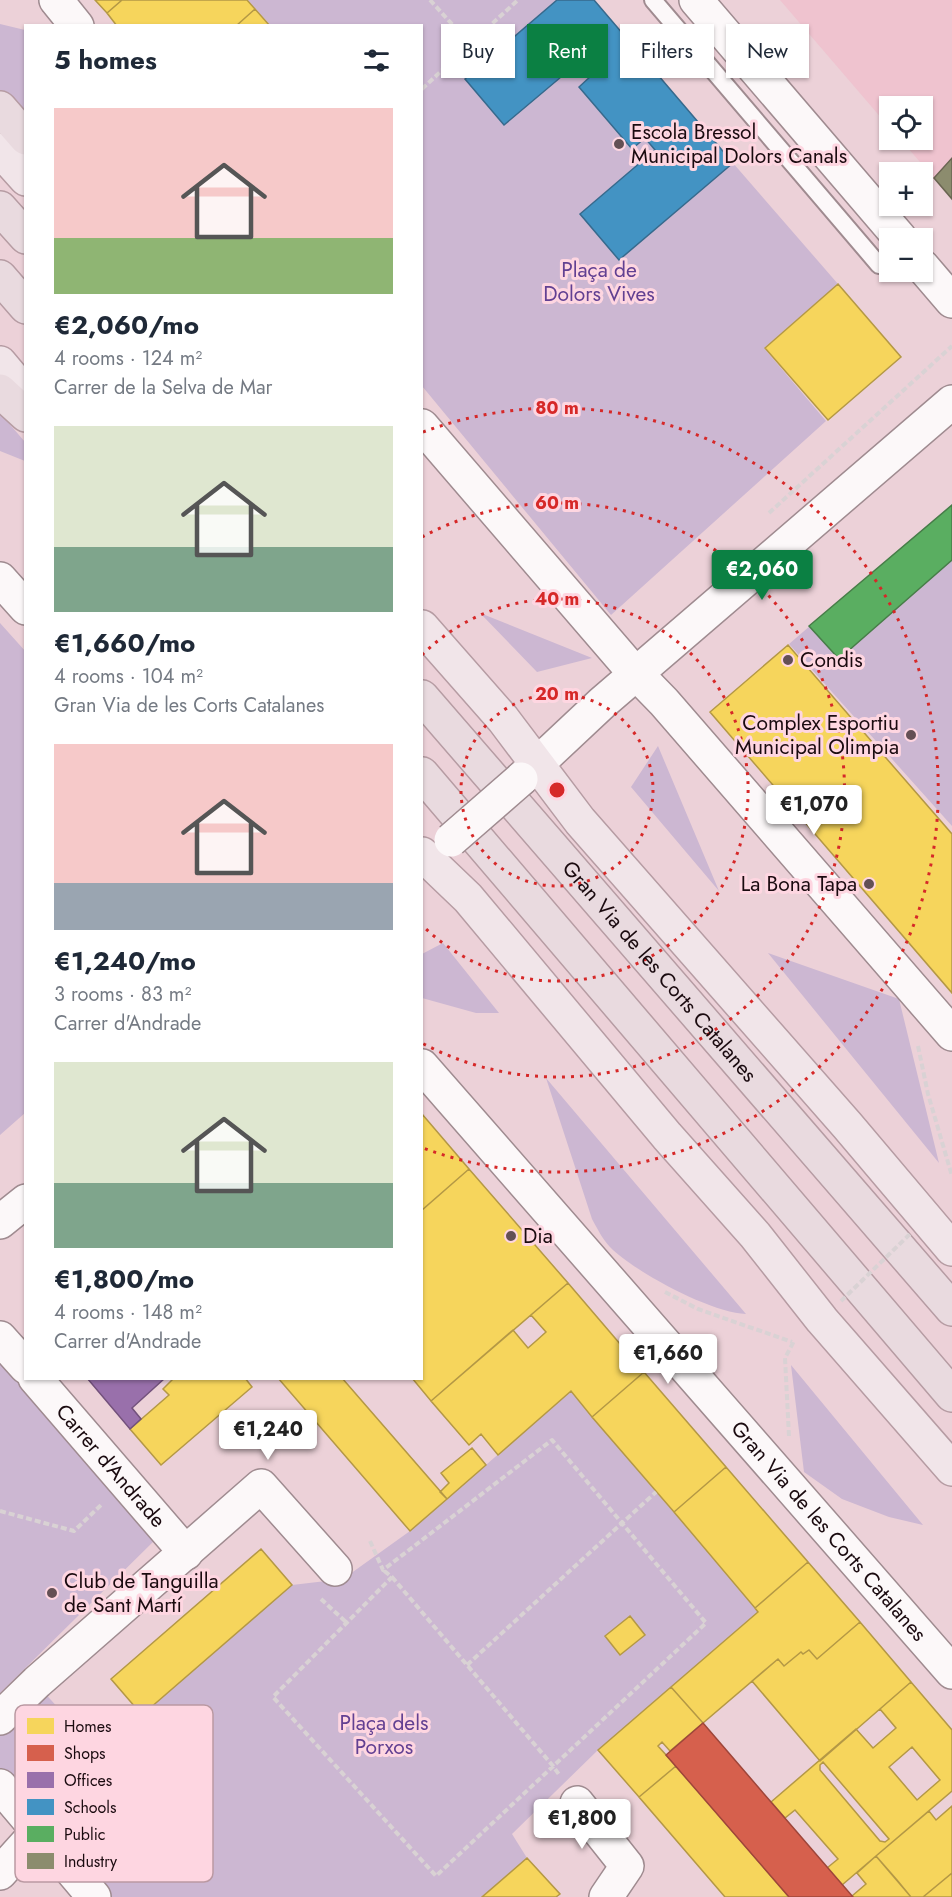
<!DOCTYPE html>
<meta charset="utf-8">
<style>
:root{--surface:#fff;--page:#f6f6f7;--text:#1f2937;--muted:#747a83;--accent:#0b8043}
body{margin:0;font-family:Jost,sans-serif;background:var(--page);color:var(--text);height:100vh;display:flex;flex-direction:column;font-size:22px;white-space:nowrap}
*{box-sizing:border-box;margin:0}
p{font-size:20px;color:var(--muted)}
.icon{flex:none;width:33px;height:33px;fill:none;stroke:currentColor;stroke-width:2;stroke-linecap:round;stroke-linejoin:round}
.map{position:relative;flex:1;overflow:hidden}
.side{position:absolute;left:24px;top:24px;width:399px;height:1356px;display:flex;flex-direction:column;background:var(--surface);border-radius:0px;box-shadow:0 2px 4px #0004}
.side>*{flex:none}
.banner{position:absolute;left:441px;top:24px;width:420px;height:54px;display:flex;gap:12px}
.tools{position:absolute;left:879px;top:96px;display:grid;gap:12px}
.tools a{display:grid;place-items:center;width:54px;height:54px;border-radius:0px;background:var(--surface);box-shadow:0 2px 4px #0004;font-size:30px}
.price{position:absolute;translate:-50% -51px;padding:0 14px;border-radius:6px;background:#fff;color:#222;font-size:20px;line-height:39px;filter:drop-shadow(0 2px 3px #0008)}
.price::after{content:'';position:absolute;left:50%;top:36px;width:18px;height:14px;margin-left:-9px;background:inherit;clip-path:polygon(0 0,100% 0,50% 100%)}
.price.on{background:var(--accent);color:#fff}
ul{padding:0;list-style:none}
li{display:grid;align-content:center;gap:12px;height:318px;padding:0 30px}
li span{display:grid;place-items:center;height:186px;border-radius:0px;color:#555}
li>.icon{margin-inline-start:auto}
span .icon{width:108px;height:108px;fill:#fffc;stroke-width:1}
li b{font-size:26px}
h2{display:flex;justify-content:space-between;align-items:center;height:72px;padding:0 30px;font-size:26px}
.tag{padding:0 21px;border-radius:0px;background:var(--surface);box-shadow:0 2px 4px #0004;font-size:21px;line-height:54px}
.tag.on{background:var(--accent);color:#fff}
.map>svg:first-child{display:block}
.built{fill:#efc3cf}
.green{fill:#ccb7d2}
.homes{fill:#f6d55c;stroke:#b49845;stroke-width:1.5;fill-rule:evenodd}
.shops{fill:#d6604d;stroke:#9e463a;stroke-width:1.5}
.offices{fill:#9970ab;stroke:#73517c;stroke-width:1.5}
.schools{fill:#4393c3;stroke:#376a8d;stroke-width:1.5}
.public{fill:#5aae61;stroke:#477d48;stroke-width:1.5}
.industry{fill:#8c8c6e;stroke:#6a6552;stroke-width:1.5}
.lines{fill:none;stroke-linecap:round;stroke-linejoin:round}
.lane-casing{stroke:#9f8b90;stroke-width:20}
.street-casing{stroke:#9f8b90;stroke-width:36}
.secondary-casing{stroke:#9f8b90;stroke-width:36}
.primary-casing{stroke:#b69ca3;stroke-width:36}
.highway-casing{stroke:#b69ca3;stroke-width:36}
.path{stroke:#d9d2d4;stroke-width:4;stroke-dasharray:6 3;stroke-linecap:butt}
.lane{stroke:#fcf8f9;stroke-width:16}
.street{stroke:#fcf8f9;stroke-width:33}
.secondary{stroke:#fcf8f9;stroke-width:33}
.primary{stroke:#f1e5e9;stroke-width:33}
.highway{stroke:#e9dadf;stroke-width:33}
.secondary-bridge-casing{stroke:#9f8b90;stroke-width:36;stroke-linecap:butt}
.path-bridge{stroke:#d9d2d4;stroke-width:4;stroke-dasharray:6 3;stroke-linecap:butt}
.secondary-bridge{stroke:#fcf8f9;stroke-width:33}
.ring{fill:none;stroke:#d62828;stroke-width:3;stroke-dasharray:3 6}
.poi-dot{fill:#645055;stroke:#fed6e1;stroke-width:2}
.labels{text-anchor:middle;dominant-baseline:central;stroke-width:6;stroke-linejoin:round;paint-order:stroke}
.poi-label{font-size:21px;fill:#1a0a0f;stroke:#fed6e1;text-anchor:start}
.park-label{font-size:21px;fill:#624092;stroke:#fed6e1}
.street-label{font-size:21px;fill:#1a0a0f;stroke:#fed6e1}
.key{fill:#fed6e1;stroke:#ba99a2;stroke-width:1.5}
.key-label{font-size:16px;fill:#1a0a0f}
.centre{fill:#d62828;stroke:#fed6e1;stroke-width:3}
.ring-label{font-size:18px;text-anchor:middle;font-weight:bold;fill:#d62828;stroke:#fed6e1;stroke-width:6;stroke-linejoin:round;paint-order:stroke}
</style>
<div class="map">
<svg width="952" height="1897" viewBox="0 0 952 1897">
<rect width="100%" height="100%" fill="#ecd1d8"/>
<!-- built -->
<path class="built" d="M780,0H952V199L901,140H922V106H890L889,127Z"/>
<!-- green -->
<path class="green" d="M248,0H594L733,163L838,284L764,348L826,421L611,615L422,386V26L270,25Z
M0,24L25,30V121L0,91Z
M0,413L25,442V461L0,451Z
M952,504V826L789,644Z
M480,613L592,658L537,672Z
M0,623L26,652L25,1113L0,1135Z
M658,746L719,891L631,787Z
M443,943L499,1013H476L422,998V954Z
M768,953L899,999L939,1163Z
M546,1078L746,1314C712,1313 639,1274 613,1250C604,1242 598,1230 592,1219Z
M0,1357L157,1538L0,1693Z
M791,1365L923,1525L889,1517L842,1499L804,1472Z
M571,1391L758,1612L598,1750L512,1834L527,1858L482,1897H102L0,1778V1725L41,1689L101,1755L142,1715L292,1585L343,1579L410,1531Z"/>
<!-- homes -->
<path class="homes" d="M95,0H122L107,13Z
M122,0H247L255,9L236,26H117L107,13Z
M255,9L270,26H236Z
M838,284L901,357L828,420L765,348Z
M788,645L952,834V993L710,712Z
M422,1114L469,1169L422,1210Z
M469,1169L568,1283L431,1401L412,1378H422V1210Z
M568,1283L644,1372L592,1417L571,1391L498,1455L481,1434L469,1445L431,1401L513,1330L528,1348L536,1341L546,1332L531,1315Z
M644,1372L726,1467L674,1512L592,1417Z
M174,1378H245L252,1387L161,1465L130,1429L169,1395L163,1389Z
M278,1378H342L447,1499L410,1531Z
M472,1448L486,1465L447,1499L440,1492L449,1483L441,1473Z
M726,1467L808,1562L755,1608L674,1512Z
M261,1549L292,1585L142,1715L111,1679Z
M808,1562L860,1622L817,1659L809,1650L803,1654L801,1652L784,1666L778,1659L703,1723L671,1687L758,1612L755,1608Z
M630,1616L645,1635L620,1655L605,1636Z
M860,1622L911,1682L820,1761L752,1681L778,1659L784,1666L801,1652L803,1654L809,1650L817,1659Z
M911,1682L952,1730V1791L842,1885L827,1868L838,1859L795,1810L785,1818L771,1802L856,1729L873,1748L896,1728L880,1709ZM912,1747L940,1780L917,1800L889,1767ZM823,1762L889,1839L885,1842L880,1841L820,1770V1765Z
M671,1687L703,1723L670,1751L662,1742L658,1746L676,1766L639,1797L598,1750Z
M676,1766L691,1783L789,1897H725L639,1797Z
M952,1806V1873L923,1897H911L876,1856L929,1811L936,1820Z
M876,1856L897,1880L911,1897H853L852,1896L866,1884L857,1873Z
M527,1858L560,1894L556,1897H482Z
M952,1873V1897H923L928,1893Z"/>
<!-- shops -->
<path class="shops" d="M703,1723L771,1802L853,1897H789L666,1755Z"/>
<!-- offices -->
<path class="offices" d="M87,1378H165L132,1408L141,1419L130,1429Z"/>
<!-- schools -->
<path class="schools" d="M557,0H594L733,163L619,260L580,214L655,150L645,138L632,149L579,87L592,75L580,61L504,125L465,79Z"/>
<!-- public -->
<path class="public" d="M952,505V560L839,659L809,626Z"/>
<!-- industry -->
<path class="industry" d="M952,158V199L934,178Z"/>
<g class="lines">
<!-- lane casing -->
<g class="lane-casing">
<path id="lane" d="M653,0L879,265"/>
</g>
<!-- street casing -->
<g class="street-casing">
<g id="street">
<path d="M56,0L77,26"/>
<path d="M696,0L900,238"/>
<path d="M922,266L952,301"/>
<path d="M422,426L626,663L664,702L952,1034"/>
<path d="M0,579L26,608"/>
<path id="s1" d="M422,1066L952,1672"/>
<path d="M0,1338L26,1367"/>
<path id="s2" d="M35,1378L186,1553"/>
<path d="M0,1718L37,1682L261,1486L335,1569"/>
<path d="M0,1786L94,1897"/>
<path d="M577,1803L627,1866L606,1897"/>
<path d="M0,1873L38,1831"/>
</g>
</g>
<!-- secondary casing -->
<g class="secondary-casing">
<path id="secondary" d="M521,779L602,703L952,402
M0,1222L26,1201"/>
</g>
<!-- primary casing -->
<g class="primary-casing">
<path id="primary" d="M0,150L26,179
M0,363L26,394
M422,627L503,719L580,821L847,1125L952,1249
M422,854L468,898L667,1136L755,1235L822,1320L952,1469"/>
</g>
<!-- highway casing -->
<g class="highway-casing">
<g id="highway">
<path d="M0,108L26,138"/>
<path d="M0,208L26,237"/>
<path d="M0,277L26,307"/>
<path d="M0,391L26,415"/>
<path id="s3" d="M422,697L952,1309"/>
<path d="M422,774L952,1395"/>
</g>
</g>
<!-- path -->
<path class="path" d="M430,0L470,44L518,0
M422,89L470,44
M769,513L952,346
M918,1046L928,1094L952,1176
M665,1292L698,1309L792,1342
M789,1436L785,1358L794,1341
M0,1511L74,1531L101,1505
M370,1541L383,1570L552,1440L706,1623L436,1876L273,1697L392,1577L383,1570
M392,1577L553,1766L560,1776
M321,1599L347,1623
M467,1665L656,1492"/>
<!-- lane -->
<use href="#lane" class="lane"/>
<!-- street -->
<use href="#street" class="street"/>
<!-- secondary -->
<use href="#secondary" class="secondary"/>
<!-- primary -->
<use href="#primary" class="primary"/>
<!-- highway -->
<use href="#highway" class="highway"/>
<!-- secondary-bridge casing -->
<g class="secondary-bridge-casing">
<path id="secondary-bridge" d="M451,840L521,779"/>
</g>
<!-- path-bridge -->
<path class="path-bridge" d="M841,1301L910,1234"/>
<!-- secondary-bridge -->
<use href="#secondary-bridge" class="secondary-bridge"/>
</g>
<!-- distance rings -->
<g class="ring">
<circle cx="557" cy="790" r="96"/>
<path d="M422 655A191 191 0 1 1 422 925"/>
<path d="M422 537A287 287 0 1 1 422 1043"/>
<path d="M423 432A382 382 0 1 1 423 1148"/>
</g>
<!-- markers -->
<g class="poi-dot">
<circle cx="619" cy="144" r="6"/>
<circle cx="788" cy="660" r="6"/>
<circle cx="911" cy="735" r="6"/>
<circle cx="869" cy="884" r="6"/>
<circle cx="511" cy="1236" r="6"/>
<circle cx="52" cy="1593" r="6"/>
</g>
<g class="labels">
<!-- poi labels -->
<g class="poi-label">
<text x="631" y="132">Escola Bressol<tspan x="631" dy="24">Municipal Dolors Canals</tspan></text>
<text x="800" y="660">Condis</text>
<text x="899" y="723" text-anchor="end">Complex Esportiu<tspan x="899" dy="24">Municipal Olimpia</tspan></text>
<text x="857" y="884" text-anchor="end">La Bona Tapa</text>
<text x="523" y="1236">Dia</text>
<text x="64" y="1581">Club de Tanguilla<tspan x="64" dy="24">de Sant Martí</tspan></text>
</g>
<!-- park labels -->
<g class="park-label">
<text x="599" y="270">Plaça de<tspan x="599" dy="24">Dolors Vives</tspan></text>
<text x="384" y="1723">Plaça dels<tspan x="384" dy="24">Porxos</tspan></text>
</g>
<!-- street labels -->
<g class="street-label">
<text stroke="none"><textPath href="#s3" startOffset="363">Gran Via de les Corts Catalanes</textPath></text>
<text stroke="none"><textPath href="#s2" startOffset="116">Carrer d'Andrade</textPath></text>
<text stroke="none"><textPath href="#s1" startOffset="618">Gran Via de les Corts Catalanes</textPath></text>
</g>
</g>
<!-- legend -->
<rect x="15" y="1705" width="198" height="177" rx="9" class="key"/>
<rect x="27" y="1718" width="27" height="16" fill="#f6d55c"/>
<rect x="27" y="1745" width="27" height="16" fill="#d6604d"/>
<rect x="27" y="1772" width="27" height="16" fill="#9970ab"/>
<rect x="27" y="1799" width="27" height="16" fill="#4393c3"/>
<rect x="27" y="1826" width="27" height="16" fill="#5aae61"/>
<rect x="27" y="1853" width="27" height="16" fill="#8c8c6e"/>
<g class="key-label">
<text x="64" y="1732">Homes</text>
<text x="64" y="1759">Shops</text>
<text x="64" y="1786">Offices</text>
<text x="64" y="1813">Schools</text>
<text x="64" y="1840">Public</text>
<text x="64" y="1867">Industry</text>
</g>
<circle cx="557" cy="790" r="9" class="centre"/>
<g class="ring-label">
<text x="557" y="414">80 m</text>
<text x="557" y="509">60 m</text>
<text x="557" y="605">40 m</text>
<text x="557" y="700">20 m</text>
</g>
</svg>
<div class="tools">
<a><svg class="icon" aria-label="locate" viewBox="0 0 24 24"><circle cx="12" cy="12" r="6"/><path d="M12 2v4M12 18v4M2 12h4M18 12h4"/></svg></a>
<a>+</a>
<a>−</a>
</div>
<b class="price on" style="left:762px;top:601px">€2,060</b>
<b class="price" style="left:814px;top:836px">€1,070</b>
<b class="price" style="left:668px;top:1385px">€1,660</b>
<b class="price" style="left:268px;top:1461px">€1,240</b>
<b class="price" style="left:582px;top:1850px">€1,800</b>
<div class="banner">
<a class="tag">Buy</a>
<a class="tag on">Rent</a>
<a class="tag">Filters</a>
<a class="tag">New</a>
</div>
<section class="side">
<h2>5 homes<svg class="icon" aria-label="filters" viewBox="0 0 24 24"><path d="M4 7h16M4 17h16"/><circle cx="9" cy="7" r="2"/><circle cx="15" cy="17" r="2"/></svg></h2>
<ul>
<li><span style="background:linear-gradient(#f6c9c9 70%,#8fb573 0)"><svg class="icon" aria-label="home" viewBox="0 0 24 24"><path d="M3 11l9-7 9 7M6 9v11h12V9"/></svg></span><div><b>€2,060/mo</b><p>4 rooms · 124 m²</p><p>Carrer de la Selva de Mar</p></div></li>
<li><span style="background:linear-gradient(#dfe7d0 65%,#7fa58c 0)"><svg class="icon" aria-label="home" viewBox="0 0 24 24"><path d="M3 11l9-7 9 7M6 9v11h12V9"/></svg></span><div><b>€1,660/mo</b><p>4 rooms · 104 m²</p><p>Gran Via de les Corts Catalanes</p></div></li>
<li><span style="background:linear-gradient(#f6c9c9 75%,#9aa5b1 0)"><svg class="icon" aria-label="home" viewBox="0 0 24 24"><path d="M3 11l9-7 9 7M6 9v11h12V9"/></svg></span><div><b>€1,240/mo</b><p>3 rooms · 83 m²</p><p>Carrer d'Andrade</p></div></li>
<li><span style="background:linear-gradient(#dfe7d0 65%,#7fa58c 0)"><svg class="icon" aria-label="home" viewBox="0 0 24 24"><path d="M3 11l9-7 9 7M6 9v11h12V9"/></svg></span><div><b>€1,800/mo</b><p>4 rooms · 148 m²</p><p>Carrer d'Andrade</p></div></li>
</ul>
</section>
</div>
